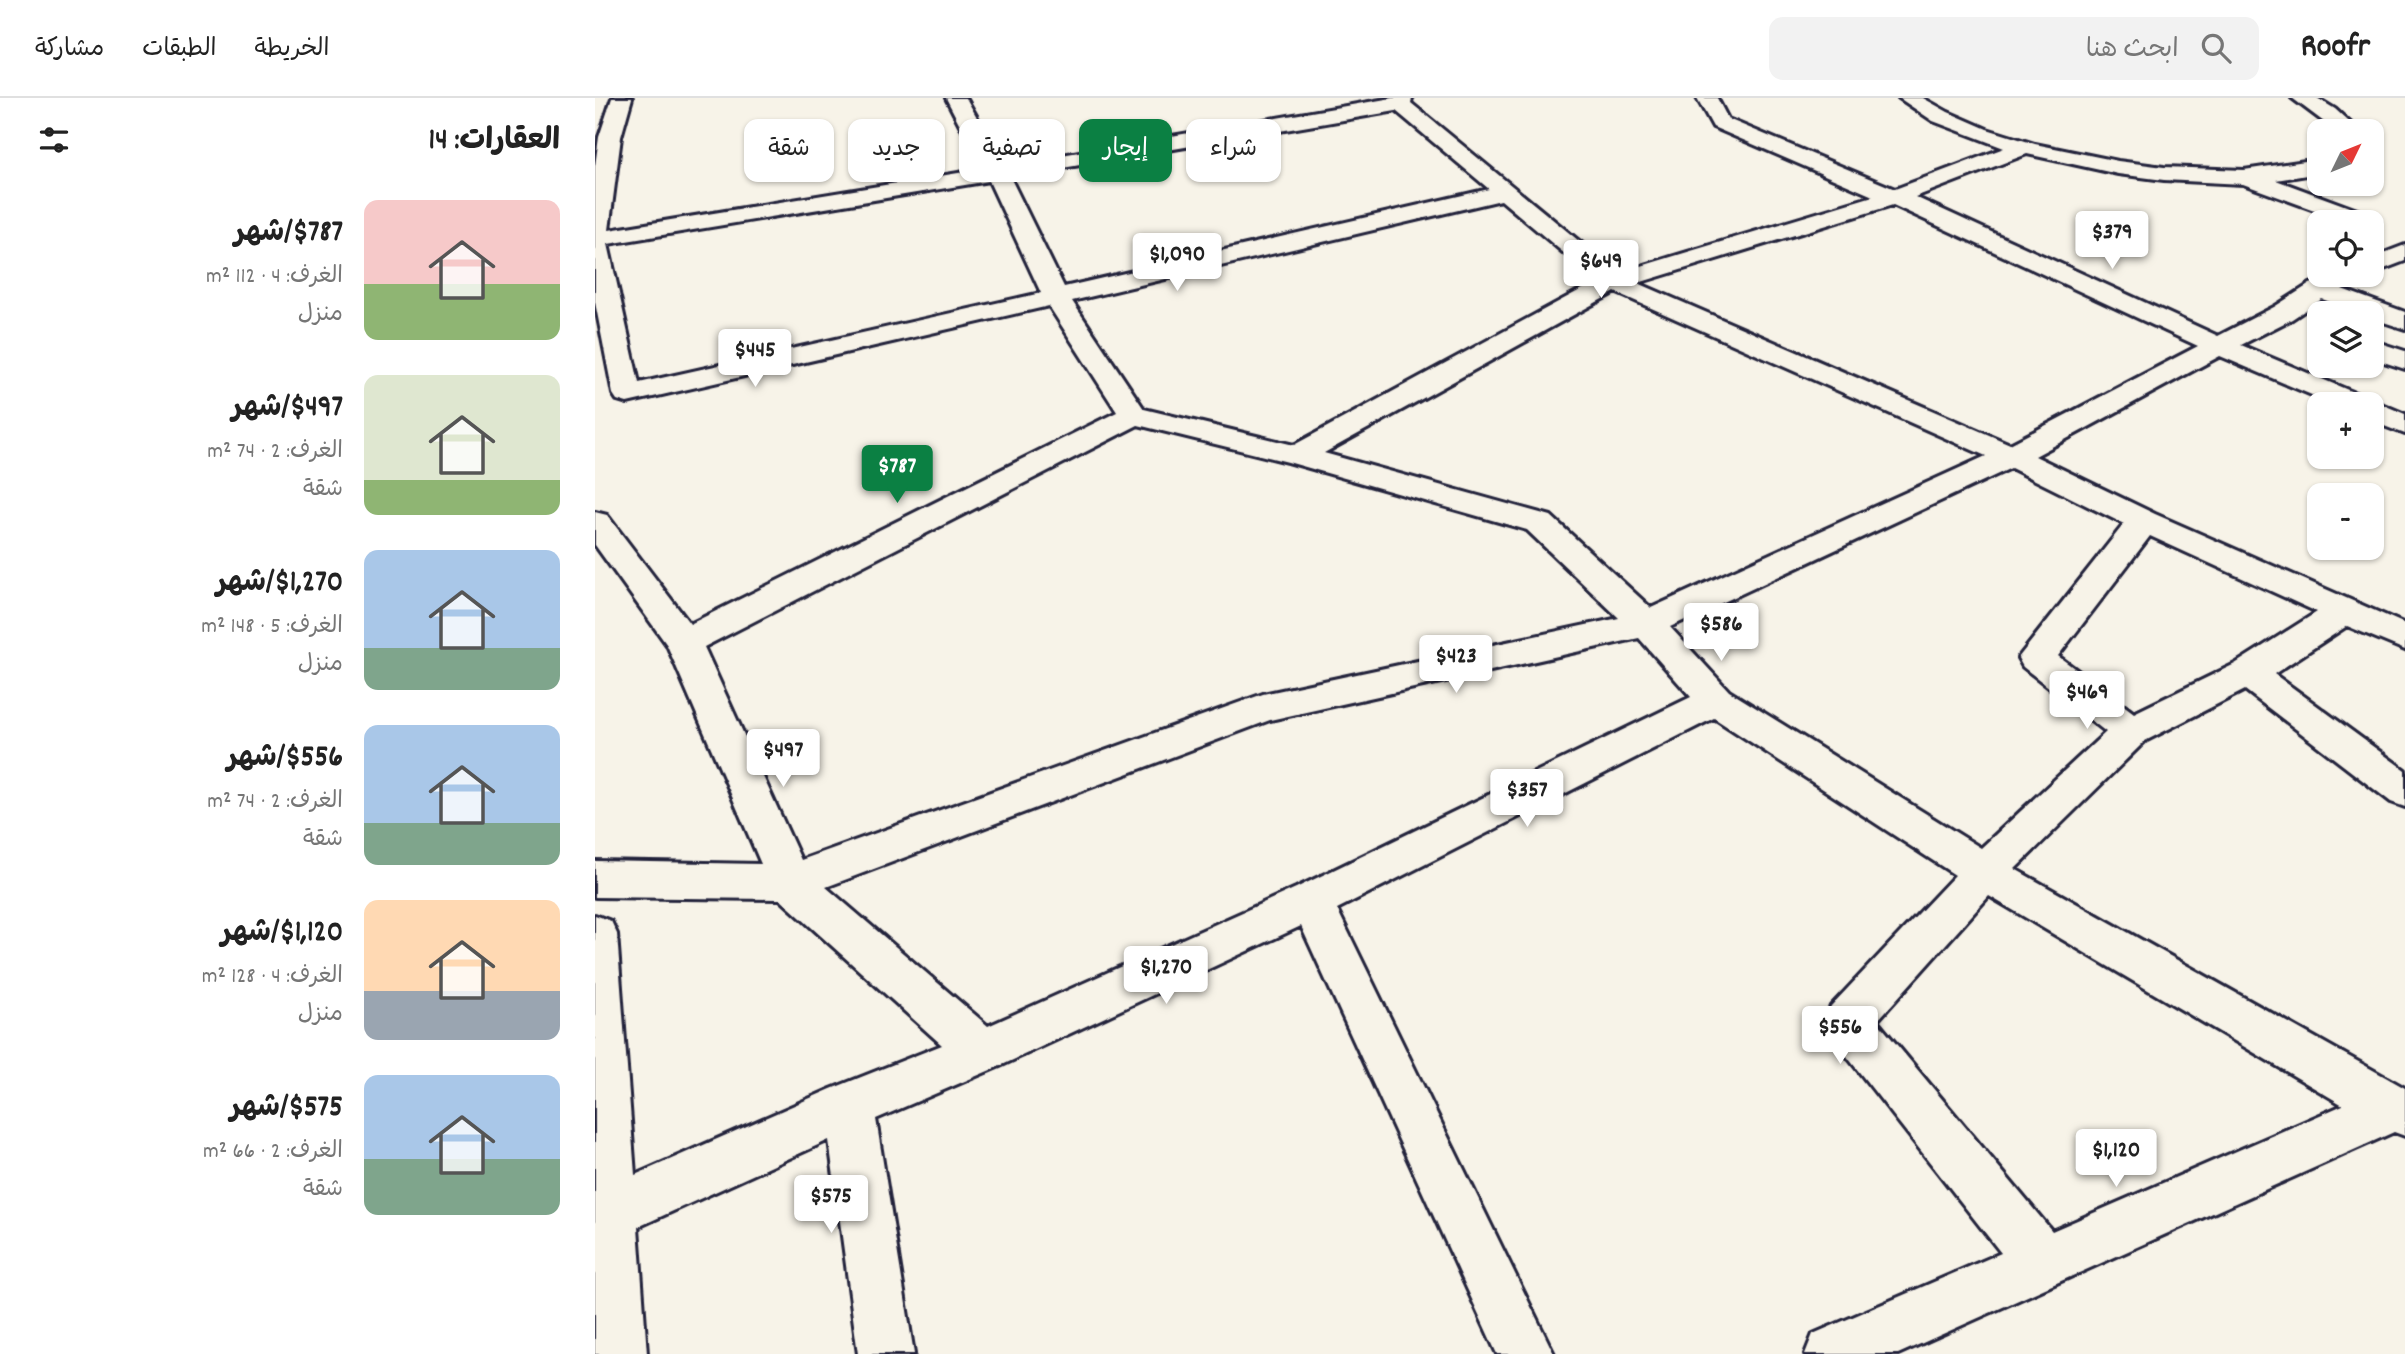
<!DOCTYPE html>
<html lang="ar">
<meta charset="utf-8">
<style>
:root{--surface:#fff;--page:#f2f2f2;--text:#222;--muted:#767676;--line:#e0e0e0;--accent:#0b8043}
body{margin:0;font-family:Dekko,"Playpen Sans Arabic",sans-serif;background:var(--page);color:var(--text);direction:rtl;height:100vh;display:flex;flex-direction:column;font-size:26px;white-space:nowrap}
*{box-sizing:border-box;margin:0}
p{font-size:23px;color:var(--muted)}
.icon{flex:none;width:38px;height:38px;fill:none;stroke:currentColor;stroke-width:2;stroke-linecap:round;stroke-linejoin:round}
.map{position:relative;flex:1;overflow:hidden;direction:ltr}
.side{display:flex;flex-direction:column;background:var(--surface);width:595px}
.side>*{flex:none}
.hud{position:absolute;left:21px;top:21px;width:665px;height:63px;direction:rtl;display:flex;gap:14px}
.needle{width:46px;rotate:47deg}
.controls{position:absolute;left:1712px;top:21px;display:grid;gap:14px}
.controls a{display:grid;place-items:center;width:77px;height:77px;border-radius:14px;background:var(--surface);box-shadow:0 2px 5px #0004;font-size:35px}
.price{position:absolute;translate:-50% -60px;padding:0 16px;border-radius:7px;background:#fff;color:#222;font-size:23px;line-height:46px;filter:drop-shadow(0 2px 4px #0008)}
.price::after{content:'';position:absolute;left:50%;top:42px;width:21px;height:16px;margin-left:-10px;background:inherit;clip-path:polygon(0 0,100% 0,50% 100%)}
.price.active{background:var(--accent);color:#fff}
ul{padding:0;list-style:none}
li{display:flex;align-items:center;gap:21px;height:175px;padding:0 35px}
li span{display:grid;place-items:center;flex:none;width:196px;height:140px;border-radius:14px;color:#555}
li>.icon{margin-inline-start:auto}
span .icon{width:84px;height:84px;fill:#fffc;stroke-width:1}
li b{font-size:30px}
h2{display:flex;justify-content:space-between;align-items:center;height:84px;padding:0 35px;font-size:30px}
.chip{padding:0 24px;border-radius:14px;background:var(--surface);box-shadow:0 2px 5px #0004;font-size:24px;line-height:63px}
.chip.active{background:var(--accent);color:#fff}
header{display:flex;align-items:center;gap:42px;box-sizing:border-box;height:98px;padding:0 35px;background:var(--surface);border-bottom:2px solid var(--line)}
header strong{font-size:33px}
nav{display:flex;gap:38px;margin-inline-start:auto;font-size:24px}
.search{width:490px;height:63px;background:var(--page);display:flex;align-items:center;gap:18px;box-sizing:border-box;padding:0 24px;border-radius:14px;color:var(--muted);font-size:26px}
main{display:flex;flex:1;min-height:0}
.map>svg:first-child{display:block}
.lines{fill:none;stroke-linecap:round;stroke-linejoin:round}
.minor-casing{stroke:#22223b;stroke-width:6}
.minor{fill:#f7f3e8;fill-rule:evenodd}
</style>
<header>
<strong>Roofr</strong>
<div class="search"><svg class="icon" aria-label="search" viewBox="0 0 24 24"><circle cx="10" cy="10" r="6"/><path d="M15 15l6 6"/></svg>ابحث هنا</div>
<nav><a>الخريطة</a><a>الطبقات</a><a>مشاركة</a></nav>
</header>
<main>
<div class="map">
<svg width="1810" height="1256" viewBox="0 0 1810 1256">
<rect width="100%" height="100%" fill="#f7f3e8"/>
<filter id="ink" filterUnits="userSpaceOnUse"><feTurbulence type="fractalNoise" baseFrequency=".0143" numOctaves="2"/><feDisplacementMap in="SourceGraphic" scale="14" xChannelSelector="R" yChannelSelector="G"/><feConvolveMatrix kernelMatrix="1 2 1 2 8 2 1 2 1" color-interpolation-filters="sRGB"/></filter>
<g filter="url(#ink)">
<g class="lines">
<!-- minor casing -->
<g class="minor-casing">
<path id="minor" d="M17,0H37L26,39L14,132L388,71L351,0H371L409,67L797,0H817L816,5L1023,175L1278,98L1118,29L1102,0H1122L1133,21L1300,91L1409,50L1338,23L1304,0H1328L1353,14L1392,31L1440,46L1523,63L1569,69L1649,72L1724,61V75L1681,82L1781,119L1785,124L1781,129L1776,130V124H1752L1648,86L1569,82L1523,76L1432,56L1320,99L1623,238L1679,209L1715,186L1736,177H1770L1767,182L1747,191L1810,214V231L1776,220V215H1765L1727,201L1697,221L1646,247L1810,316V336L1776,323V306H1738L1625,258L1440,358L1560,416L1810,526V552L1752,528L1679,576L1810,672V709L1796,704L1650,592L1550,643L1420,771L1810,990V1038L1799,1034L1303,1256H1210L1218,1236L1406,1155L1236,938L1229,923L1236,908L1360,777L1119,620L742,811L959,1256H902L706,828L405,968L281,1021L319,1256H263L234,1042L43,1129L52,1256H0V817L16,823L22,836L40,1077L236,991L347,947L185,801L0,799V763L166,766L72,547L0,447V414L12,417L95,526L522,314L454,208L32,305L22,302L18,296L0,204V68L4,39ZM801,13L894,91L469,189L415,79ZM394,83L446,195L44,285L13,146ZM906,102L1002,183L699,347L549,311L477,203ZM1298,107L1603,248L1415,346L1043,185ZM1020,194L1391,358L1056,510L956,418L729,355ZM543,327L693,364L932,432L1024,520L668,596L206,762L109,549ZM1416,370L1529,426L1423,560L1428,569L1511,634L1386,750L1134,593L1075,529ZM1555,438L1722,514L1640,566L1539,615L1463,558ZM1044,540L1096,599L701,790L393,928L231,789L675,622ZM1394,798L1748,1007L1457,1133L1282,923Z
M1697,0H1722L1740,11L1764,33H1741Z
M1810,147V163L1776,176V160Z
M1776,242L1810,253V271L1776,260Z"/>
</g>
<!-- minor -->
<use href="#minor" class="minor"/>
</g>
</g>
</svg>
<div class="controls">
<a><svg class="needle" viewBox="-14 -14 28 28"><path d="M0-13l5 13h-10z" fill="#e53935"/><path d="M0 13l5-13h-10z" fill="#767676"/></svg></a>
<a><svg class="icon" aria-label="locate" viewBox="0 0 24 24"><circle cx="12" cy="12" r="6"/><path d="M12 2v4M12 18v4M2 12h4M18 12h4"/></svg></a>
<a><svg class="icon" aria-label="layers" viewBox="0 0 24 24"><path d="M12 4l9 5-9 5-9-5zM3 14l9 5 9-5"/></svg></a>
<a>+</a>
<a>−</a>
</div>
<b class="price" style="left:1517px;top:173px">$379</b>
<b class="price" style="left:582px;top:195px">$1,090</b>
<b class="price" style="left:1006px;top:202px">$649</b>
<b class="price" style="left:160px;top:291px">$445</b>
<b class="price active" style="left:302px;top:407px">$787</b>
<b class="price" style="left:1126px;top:565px">$586</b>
<b class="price" style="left:861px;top:597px">$423</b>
<b class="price" style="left:1492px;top:633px">$469</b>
<b class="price" style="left:188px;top:691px">$497</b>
<b class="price" style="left:932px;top:731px">$357</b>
<b class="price" style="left:571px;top:908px">$1,270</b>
<b class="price" style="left:1245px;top:968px">$556</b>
<b class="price" style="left:1521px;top:1091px">$1,120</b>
<b class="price" style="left:236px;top:1137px">$575</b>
<div class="hud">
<a class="chip">شراء</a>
<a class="chip active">إيجار</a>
<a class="chip">تصفية</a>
<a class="chip">جديد</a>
<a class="chip">شقة</a>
</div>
</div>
<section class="side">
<h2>العقارات: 14<svg class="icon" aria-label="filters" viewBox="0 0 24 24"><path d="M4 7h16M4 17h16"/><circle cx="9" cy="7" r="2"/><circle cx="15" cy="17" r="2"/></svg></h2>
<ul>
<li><span style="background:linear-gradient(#f6c9c9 60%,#8fb573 0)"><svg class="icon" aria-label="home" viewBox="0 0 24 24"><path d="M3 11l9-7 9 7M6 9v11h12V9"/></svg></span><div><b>$787/شهر</b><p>الغرف: 4 · 112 m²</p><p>منزل</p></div></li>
<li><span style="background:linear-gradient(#dfe7d0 75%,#8fb573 0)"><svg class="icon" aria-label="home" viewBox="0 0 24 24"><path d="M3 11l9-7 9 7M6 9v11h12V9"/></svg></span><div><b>$497/شهر</b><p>الغرف: 2 · 74 m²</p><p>شقة</p></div></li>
<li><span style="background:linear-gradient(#a9c7e8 70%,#7fa58c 0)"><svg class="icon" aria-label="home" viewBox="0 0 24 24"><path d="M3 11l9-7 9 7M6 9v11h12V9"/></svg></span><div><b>$1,270/شهر</b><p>الغرف: 5 · 148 m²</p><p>منزل</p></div></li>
<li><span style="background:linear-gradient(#a9c7e8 70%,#7fa58c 0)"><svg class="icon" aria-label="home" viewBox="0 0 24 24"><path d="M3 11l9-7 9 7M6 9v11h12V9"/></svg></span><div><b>$556/شهر</b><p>الغرف: 2 · 74 m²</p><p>شقة</p></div></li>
<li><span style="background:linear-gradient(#ffd9b3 65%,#9aa5b1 0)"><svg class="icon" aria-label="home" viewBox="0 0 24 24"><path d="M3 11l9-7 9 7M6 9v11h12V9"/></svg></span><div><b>$1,120/شهر</b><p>الغرف: 4 · 128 m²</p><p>منزل</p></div></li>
<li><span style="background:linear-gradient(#a9c7e8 60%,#7fa58c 0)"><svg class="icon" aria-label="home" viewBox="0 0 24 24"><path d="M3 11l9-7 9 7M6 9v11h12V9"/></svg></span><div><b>$575/شهر</b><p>الغرف: 2 · 66 m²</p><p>شقة</p></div></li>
</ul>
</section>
</main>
